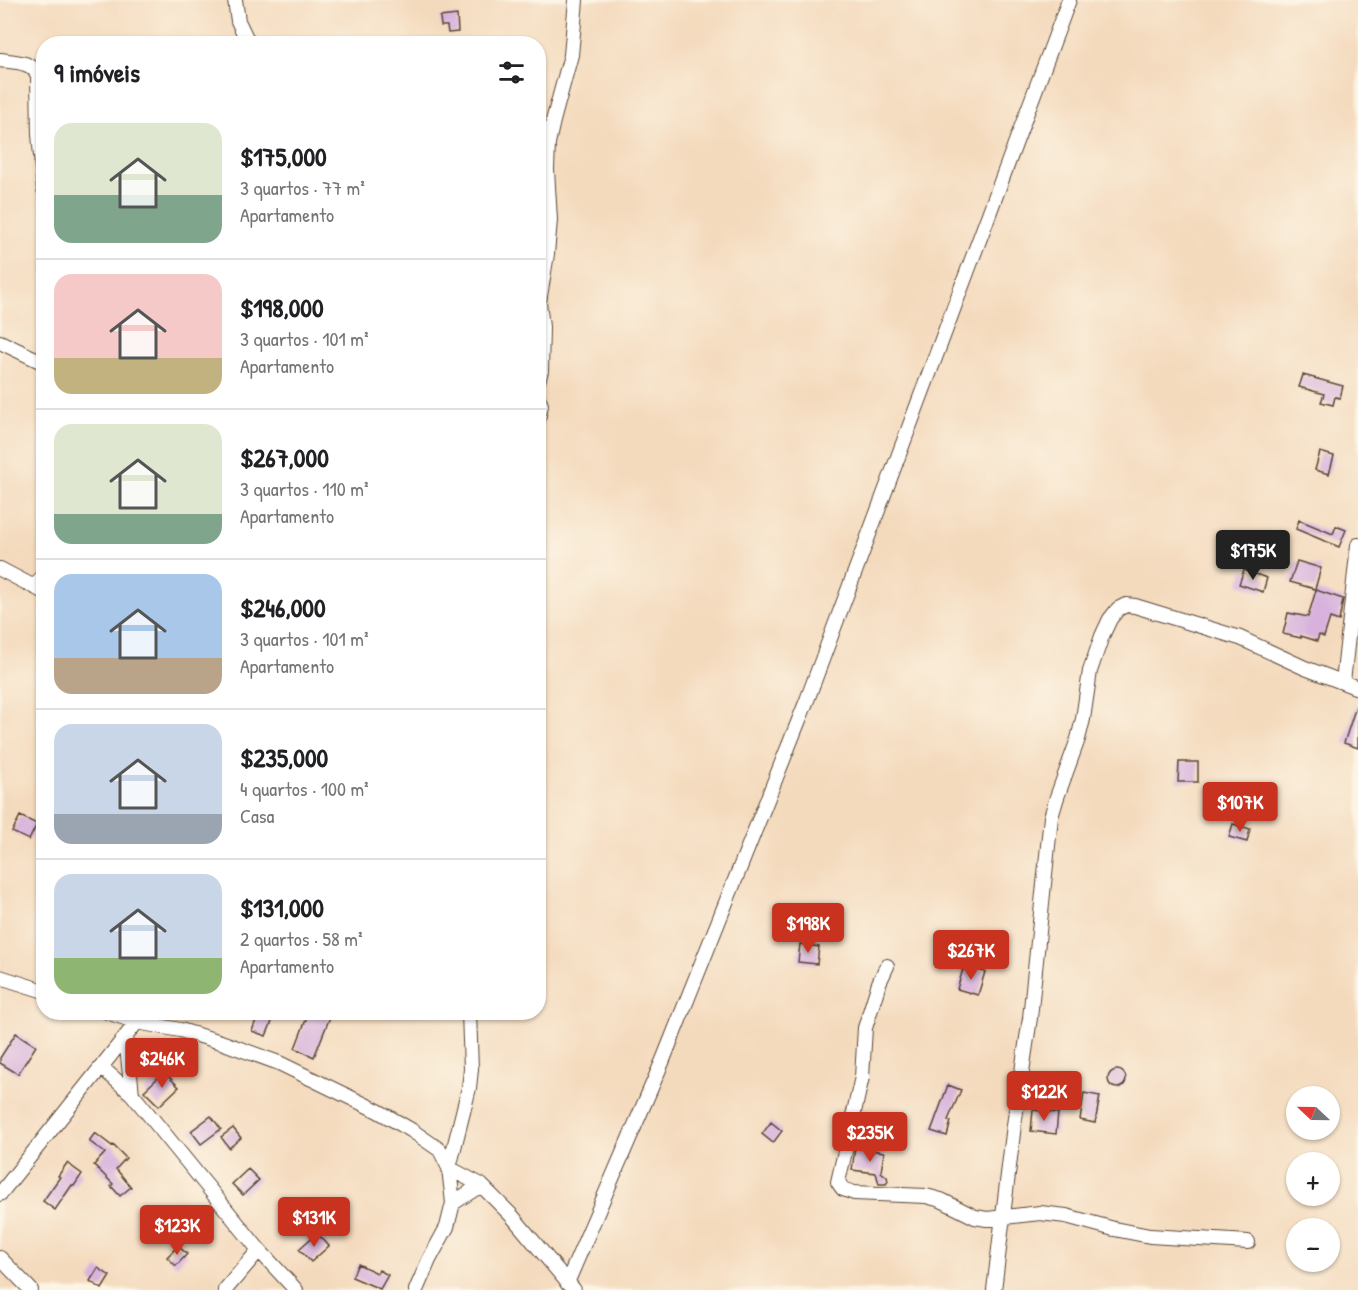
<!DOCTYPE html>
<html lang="pt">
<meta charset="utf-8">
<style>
:root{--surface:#fff;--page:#f2f2f2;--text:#202124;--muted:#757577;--line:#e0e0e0;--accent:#c8321e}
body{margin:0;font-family:"Patrick Hand",sans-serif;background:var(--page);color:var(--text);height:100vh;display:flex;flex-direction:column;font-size:22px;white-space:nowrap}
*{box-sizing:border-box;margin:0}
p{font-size:20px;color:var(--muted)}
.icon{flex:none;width:33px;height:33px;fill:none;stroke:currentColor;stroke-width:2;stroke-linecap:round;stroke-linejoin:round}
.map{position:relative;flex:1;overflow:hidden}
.drawer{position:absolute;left:36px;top:36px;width:510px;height:984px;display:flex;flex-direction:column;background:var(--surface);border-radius:24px;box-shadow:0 2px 4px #0004}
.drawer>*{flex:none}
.needle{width:39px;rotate:292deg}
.tools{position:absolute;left:1286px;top:1086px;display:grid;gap:12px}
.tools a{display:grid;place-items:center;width:54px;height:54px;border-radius:50%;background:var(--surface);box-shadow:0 2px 4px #0004;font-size:30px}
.price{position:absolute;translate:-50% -51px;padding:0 14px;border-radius:6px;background:var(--accent);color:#fff;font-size:20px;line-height:39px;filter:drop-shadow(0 2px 3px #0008)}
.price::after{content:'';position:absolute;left:50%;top:36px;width:18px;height:14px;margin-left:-9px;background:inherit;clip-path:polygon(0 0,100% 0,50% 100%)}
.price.on{background:#222;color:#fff}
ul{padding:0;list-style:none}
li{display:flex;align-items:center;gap:18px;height:150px;padding:0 18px}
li+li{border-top:2px solid var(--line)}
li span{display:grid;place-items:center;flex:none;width:168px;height:120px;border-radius:18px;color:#555}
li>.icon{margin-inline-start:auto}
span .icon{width:72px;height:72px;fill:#fffc;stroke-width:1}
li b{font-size:26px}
h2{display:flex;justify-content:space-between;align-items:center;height:72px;padding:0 18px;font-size:26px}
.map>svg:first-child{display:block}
.building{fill:#d8b2dd}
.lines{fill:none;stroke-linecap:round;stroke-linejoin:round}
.minor-casing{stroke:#574436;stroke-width:16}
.minor{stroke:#fff;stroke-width:14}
</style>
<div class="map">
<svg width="1358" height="1290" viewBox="0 0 1358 1290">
<rect width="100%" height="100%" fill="#fcf5e5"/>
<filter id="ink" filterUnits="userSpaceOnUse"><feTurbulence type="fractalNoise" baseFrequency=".0167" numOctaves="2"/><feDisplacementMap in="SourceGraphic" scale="12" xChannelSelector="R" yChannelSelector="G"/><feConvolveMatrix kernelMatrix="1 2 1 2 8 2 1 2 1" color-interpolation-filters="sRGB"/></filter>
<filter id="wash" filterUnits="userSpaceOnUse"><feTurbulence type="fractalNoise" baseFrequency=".008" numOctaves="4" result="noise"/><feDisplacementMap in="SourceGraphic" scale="24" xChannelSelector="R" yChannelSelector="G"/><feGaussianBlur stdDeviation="1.35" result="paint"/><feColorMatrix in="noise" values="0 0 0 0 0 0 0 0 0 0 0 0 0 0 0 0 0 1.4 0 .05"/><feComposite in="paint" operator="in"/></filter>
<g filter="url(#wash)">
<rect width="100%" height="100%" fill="#f4dabd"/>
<g id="blocks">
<!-- building -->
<path class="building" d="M457,15L458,32L448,33L447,26H441L440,17Z
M1303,375L1343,386L1340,398L1335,397L1333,405L1321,402L1324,394L1299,387Z
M1320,452L1334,456L1329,474L1315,470Z
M1299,520L1333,534L1336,526L1346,530L1339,547L1296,529Z
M1297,561L1321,568L1315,589L1290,582Z
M1244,570L1267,578L1263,592L1239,584Z
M1316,590L1343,599L1339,621L1330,618L1324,637L1319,635L1317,641L1301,636V638L1283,634L1288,613L1308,617Z
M1356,706L1358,707V748L1344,743Z
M1179,762H1198V782H1178Z
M20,816L37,824L29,840L12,832Z
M1233,824L1250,829L1247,842L1229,837Z
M800,944L819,947L817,964L798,962Z
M964,966L985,972L978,995L957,989Z
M259,1012H276L266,1036L252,1031Z
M309,1012H332L314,1057L295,1048Z
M16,1033L36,1046L18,1074L0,1063V1058Z
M1108 1079a9 9 0 1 1 18 0a9 9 0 1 1-18 0Z
M164,1072L179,1087L159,1106L144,1091Z
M948,1085L961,1090L948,1120L951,1121L947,1136L931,1131Z
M1084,1093L1100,1096L1095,1123L1080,1120Z
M1033,1110L1058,1113L1056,1134L1031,1131Z
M211,1116L221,1129L201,1144L191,1131Z
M771,1122L782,1131L773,1143L762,1134Z
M233,1128L241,1138L229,1148L221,1137Z
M95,1133L112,1146L113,1145L126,1158L116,1169L131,1187L120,1196L111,1186L113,1184L94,1165L105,1153L89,1141Z
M855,1148L884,1152L881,1172L887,1177L888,1181L886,1184H879L876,1173L852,1170Z
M67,1163L82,1174L74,1186L72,1185L55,1210L43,1201L60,1177L58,1176Z
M248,1169L259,1180L243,1195L232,1184Z
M317,1233L329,1246L311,1262L299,1249Z
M178,1246L187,1254L176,1266L167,1257Z
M358,1264L377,1273L379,1270L388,1275L380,1289L352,1277Z
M98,1268L110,1276L102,1289L90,1281Z"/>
</g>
</g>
<g filter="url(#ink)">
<use href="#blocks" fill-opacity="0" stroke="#574436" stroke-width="1.5"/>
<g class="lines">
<!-- minor casing -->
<g class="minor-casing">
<path id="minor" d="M235,0L238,21L249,44
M0,60C14,62 33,61 38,76L39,134L44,189
M0,342L44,363
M538,381L541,371L542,327L539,302L547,254L550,220L547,170L548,143L553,121L571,55L576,0
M538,398L541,405L538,420
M0,569L44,592
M35,587L44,573
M1343,682L1358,545
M887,966L879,983L865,1028L862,1077L838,1182L843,1189L854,1193L926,1196L941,1200L975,1217L987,1219L1040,1213L1066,1216L1114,1229L1150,1236L1248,1242
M0,977L44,991
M107,1012L137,1022L180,1030L221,1042L279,1063L378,1111L411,1130L440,1150L449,1168L481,1185L512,1216L574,1290
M126,1037L132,1094
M101,1067L132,1094L259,1250L296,1290
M0,1194L137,1022L139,1012
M453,1203L481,1185
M0,1258L31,1290
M567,1283L663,1060L807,700L1069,0
M225,1290L259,1250
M416,1290L429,1260L447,1227L453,1203L449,1168L469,1088L471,1069L469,1012
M994,1290L1014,1125L1030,1018L1051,817L1057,797L1078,739L1083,719L1090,671L1102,636L1110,619L1118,609L1126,605L1135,606L1240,638L1305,668L1358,688"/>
</g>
<!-- minor -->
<use href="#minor" class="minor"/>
</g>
</g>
</svg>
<div class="tools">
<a><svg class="needle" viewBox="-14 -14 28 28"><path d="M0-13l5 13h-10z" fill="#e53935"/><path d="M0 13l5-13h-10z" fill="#757577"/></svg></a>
<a>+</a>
<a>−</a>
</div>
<b class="price on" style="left:1253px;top:581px">$175K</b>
<b class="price" style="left:1240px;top:833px">$107K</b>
<b class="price" style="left:808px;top:954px">$198K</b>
<b class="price" style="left:971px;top:981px">$267K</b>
<b class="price" style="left:162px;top:1089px">$246K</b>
<b class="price" style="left:1044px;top:1122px">$122K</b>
<b class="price" style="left:870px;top:1163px">$235K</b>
<b class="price" style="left:314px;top:1248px">$131K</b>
<b class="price" style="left:177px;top:1256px">$123K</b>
<section class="drawer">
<h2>9 imóveis<svg class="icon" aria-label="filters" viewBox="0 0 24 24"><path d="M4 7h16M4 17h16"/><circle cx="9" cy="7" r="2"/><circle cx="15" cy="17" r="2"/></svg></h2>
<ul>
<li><span style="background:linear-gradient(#dfe7d0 60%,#7fa58c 0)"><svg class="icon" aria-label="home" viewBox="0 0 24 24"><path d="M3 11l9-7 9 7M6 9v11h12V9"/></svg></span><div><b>$175,000</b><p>3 quartos · 77 m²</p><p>Apartamento</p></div></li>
<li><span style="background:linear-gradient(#f6c9c9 70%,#c2b280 0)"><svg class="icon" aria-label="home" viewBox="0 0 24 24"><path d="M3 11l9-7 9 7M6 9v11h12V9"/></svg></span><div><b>$198,000</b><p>3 quartos · 101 m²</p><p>Apartamento</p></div></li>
<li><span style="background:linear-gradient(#dfe7d0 75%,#7fa58c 0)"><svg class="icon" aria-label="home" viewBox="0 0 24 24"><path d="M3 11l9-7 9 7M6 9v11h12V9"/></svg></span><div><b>$267,000</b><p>3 quartos · 110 m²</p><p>Apartamento</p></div></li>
<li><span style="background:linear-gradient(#a9c7e8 70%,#b9a48a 0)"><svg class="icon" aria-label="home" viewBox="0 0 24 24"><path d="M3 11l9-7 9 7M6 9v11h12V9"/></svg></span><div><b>$246,000</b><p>3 quartos · 101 m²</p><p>Apartamento</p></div></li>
<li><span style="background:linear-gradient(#c9d6e8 75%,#9aa5b1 0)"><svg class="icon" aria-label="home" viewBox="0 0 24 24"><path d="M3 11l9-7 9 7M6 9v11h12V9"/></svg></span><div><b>$235,000</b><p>4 quartos · 100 m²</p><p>Casa</p></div></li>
<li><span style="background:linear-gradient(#c9d6e8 70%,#8fb573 0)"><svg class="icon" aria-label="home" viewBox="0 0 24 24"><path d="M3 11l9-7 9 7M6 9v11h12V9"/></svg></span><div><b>$131,000</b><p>2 quartos · 58 m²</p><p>Apartamento</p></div></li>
</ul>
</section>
</div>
